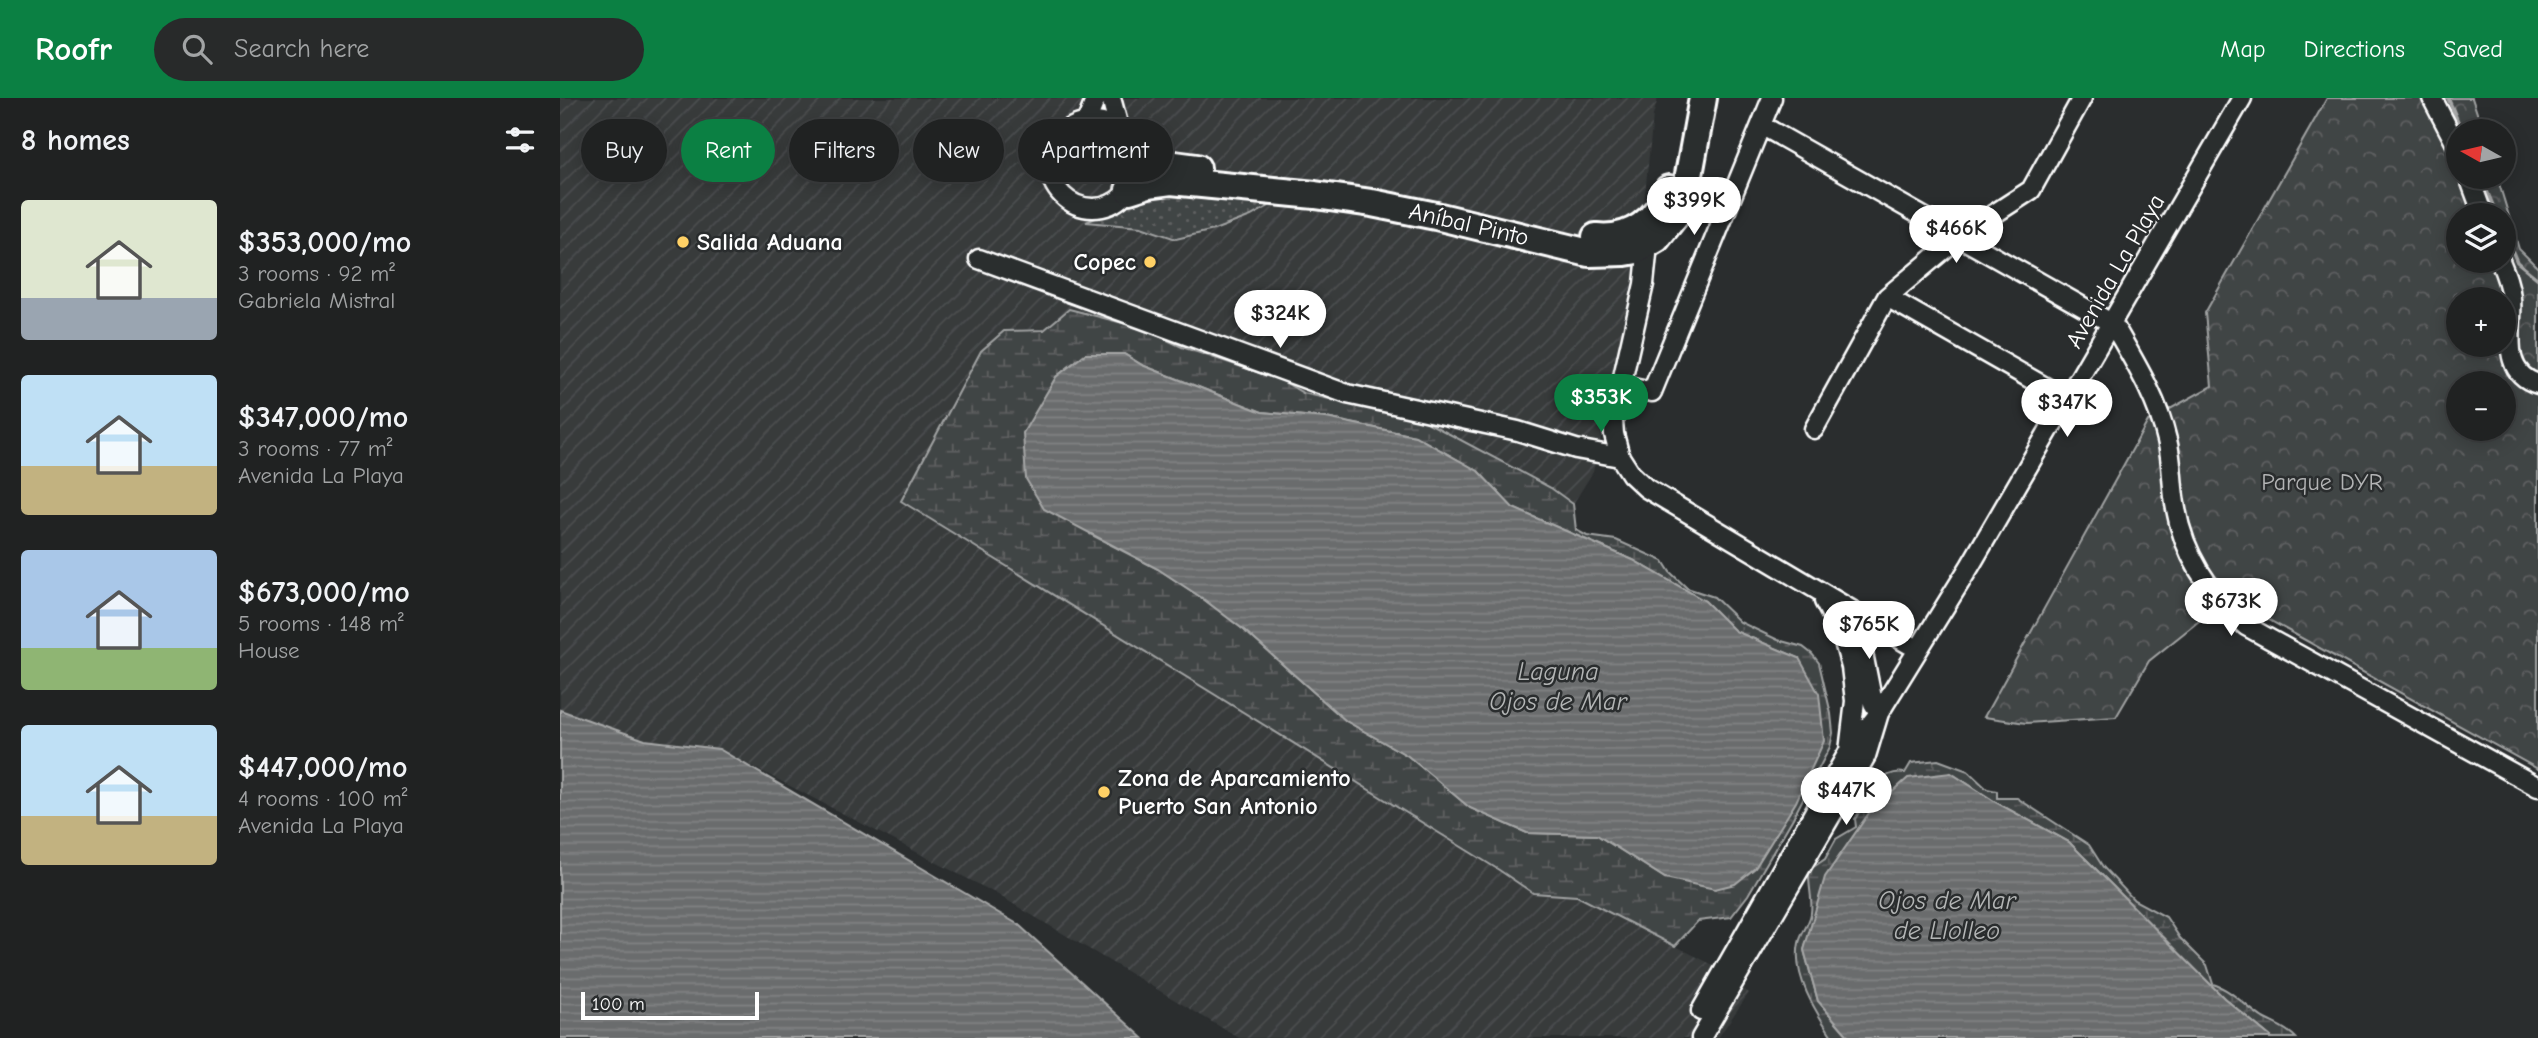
<!DOCTYPE html>
<meta charset="utf-8">
<style>
:root{--surface:#202222;--page:#282a2a;--text:#f1f3f6;--muted:#a2a4a5;--line:#3d3f40;--accent:#0b8043}
body{margin:0;font-family:"Comic Neue",sans-serif;background:var(--page);color:var(--text);height:100vh;display:flex;flex-direction:column;font-size:26px;white-space:nowrap}
*{box-sizing:border-box;margin:0}
p{font-size:23px;color:var(--muted)}
.icon{flex:none;width:38px;height:38px;fill:none;stroke:currentColor;stroke-width:2;stroke-linecap:round;stroke-linejoin:round}
.map{position:relative;flex:1;overflow:hidden}
.side{display:flex;flex-direction:column;background:var(--surface);width:560px}
.side>*{flex:none}
.banner{position:absolute;left:21px;top:21px;width:665px;height:63px;display:flex;gap:14px}
.needle{width:46px;rotate:278deg}
.buttons{position:absolute;left:1886px;top:21px;display:grid;gap:14px}
.buttons a{display:grid;place-items:center;width:70px;height:70px;border-radius:50%;background:var(--surface);box-shadow:0 4px 18px #0003,0 0 0 2px var(--line);font-size:35px}
.scale{position:absolute;left:21px;bottom:18px;width:178px;box-sizing:border-box;padding-left:7px;border:4px solid #fff;border-top:0;font-size:19px;line-height:24px;white-space:nowrap;color:#fff;-webkit-text-stroke:5px #2a2d2e;paint-order:stroke}
.price{position:absolute;translate:-50% -60px;padding:0 16px;border-radius:24px;background:#fff;color:#222;font-size:23px;line-height:46px;filter:drop-shadow(0 2px 4px #0008)}
.price::after{content:'';position:absolute;left:50%;top:42px;width:21px;height:16px;margin-left:-10px;background:inherit;clip-path:polygon(0 0,100% 0,50% 100%)}
.price.current{background:var(--accent);color:#fff}
ul{padding:0;list-style:none}
li{display:flex;align-items:center;gap:21px;height:175px;padding:0 21px}
li span{display:grid;place-items:center;flex:none;width:196px;height:140px;border-radius:7px;color:#555}
li>.icon{margin-inline-start:auto}
span .icon{width:84px;height:84px;fill:#fffc;stroke-width:1}
li b{font-size:30px}
h2{display:flex;justify-content:space-between;align-items:center;height:84px;padding:0 21px;font-size:30px}
.chip{padding:0 24px;border-radius:32px;background:var(--surface);box-shadow:0 4px 18px #0003,0 0 0 2px var(--line);font-size:24px;line-height:63px}
.chip.current{background:var(--accent);color:#fff}
header{display:flex;align-items:center;gap:42px;box-sizing:border-box;height:98px;padding:0 35px;background:var(--accent);color:#fff}
header strong{font-size:33px}
nav{display:flex;gap:38px;margin-inline-start:auto;font-size:24px}
.search{width:490px;height:63px;background:var(--page);display:flex;align-items:center;gap:18px;box-sizing:border-box;padding:0 24px;border-radius:38px;color:var(--muted);font-size:26px}
main{display:flex;flex:1;min-height:0}
.map>svg:first-child{display:block}
.industrial{fill:url(#industrial-furrows)}
.grass{fill:url(#grass-dots);stroke:#a0a2a2;stroke-width:2}
.forest{fill:url(#forest-crowns);stroke:#a0a2a2;stroke-width:2;fill-rule:evenodd}
.wetland{fill:url(#wetland-marsh);stroke:#a0a2a2;stroke-width:2;fill-rule:evenodd}
.water{fill:url(#water-rules);stroke:#a6a7a7;stroke-width:2}
.lines{fill:none;stroke-linecap:round;stroke-linejoin:round}
.stream{stroke:#a6a7a7;stroke-width:3.5}
.minor-casing{stroke:#fff;stroke-width:23}
.highway-casing{stroke:#fff;stroke-width:32}
.minor{stroke:#2a2d2e;stroke-width:18}
.highway{stroke:#2a2d2e;stroke-width:26}
.poi-dot{fill:#ffd166;stroke:#2a2d2e;stroke-width:2.5}
.labels{text-anchor:middle;dominant-baseline:central;stroke-width:5;stroke-linejoin:round;paint-order:stroke}
.street-label{font-size:24px;fill:#fff;stroke:#2a2d2e}
.poi-label{font-size:24px;font-weight:bold;fill:#fff;stroke:#2a2d2e;text-anchor:start}
.park-label{font-size:24px;fill:#b3b4b5;stroke:#2a2d2e}
.water-label{font-size:26px;font-style:italic;fill:#b4b6b6;stroke:#2a2d2e}
</style>
<header>
<strong>Roofr</strong>
<div class="search"><svg class="icon" aria-label="search" viewBox="0 0 24 24"><circle cx="10" cy="10" r="6"/><path d="M15 15l6 6"/></svg>Search here</div>
<nav><a>Map</a><a>Directions</a><a>Saved</a></nav>
</header>
<main>
<section class="side">
<h2>8 homes<svg class="icon" aria-label="filters" viewBox="0 0 24 24"><path d="M4 7h16M4 17h16"/><circle cx="9" cy="7" r="2"/><circle cx="15" cy="17" r="2"/></svg></h2>
<ul>
<li><span style="background:linear-gradient(#dfe7d0 70%,#9aa5b1 0)"><svg class="icon" aria-label="home" viewBox="0 0 24 24"><path d="M3 11l9-7 9 7M6 9v11h12V9"/></svg></span><div><b>$353,000/mo</b><p>3 rooms · 92 m²</p><p>Gabriela Mistral</p></div></li>
<li><span style="background:linear-gradient(#bfe0f5 65%,#c2b280 0)"><svg class="icon" aria-label="home" viewBox="0 0 24 24"><path d="M3 11l9-7 9 7M6 9v11h12V9"/></svg></span><div><b>$347,000/mo</b><p>3 rooms · 77 m²</p><p>Avenida La Playa</p></div></li>
<li><span style="background:linear-gradient(#a9c7e8 70%,#8fb573 0)"><svg class="icon" aria-label="home" viewBox="0 0 24 24"><path d="M3 11l9-7 9 7M6 9v11h12V9"/></svg></span><div><b>$673,000/mo</b><p>5 rooms · 148 m²</p><p>House</p></div></li>
<li><span style="background:linear-gradient(#bfe0f5 65%,#c2b280 0)"><svg class="icon" aria-label="home" viewBox="0 0 24 24"><path d="M3 11l9-7 9 7M6 9v11h12V9"/></svg></span><div><b>$447,000/mo</b><p>4 rooms · 100 m²</p><p>Avenida La Playa</p></div></li>
</ul>
</section>
<div class="map">
<svg width="1978" height="940" viewBox="0 0 1978 940">
<defs>
<pattern id="industrial-furrows" width="10" height="10" patternUnits="userSpaceOnUse" patternTransform="scale(1.75)"><rect width="10" height="10" fill="#373a3b"/><path d="M-1 1l2-2M0 10L10 0M9 11l2-2" fill="none" stroke="#4b4e4f"/></pattern>
<pattern id="grass-dots" width="8" height="8" patternUnits="userSpaceOnUse" patternTransform="scale(1.75)"><rect width="8" height="8" fill="#414445"/><path d="M2 2h.1M6 6h.1" fill="none" stroke="#5e6061" stroke-width="1.8" stroke-linecap="round"/></pattern>
<pattern id="forest-crowns" width="20" height="18" patternUnits="userSpaceOnUse" patternTransform="scale(1.75)"><rect width="20" height="18" fill="#414445"/><path d="M2 6a3 3 0 1 1 6 0M12 15a3 3 0 1 1 6 0" fill="none" stroke="#5e6061"/></pattern>
<pattern id="wetland-marsh" width="20" height="14" patternUnits="userSpaceOnUse" patternTransform="scale(1.75)"><rect width="20" height="14" fill="#414445"/><path d="M1 5h8M5 5V1M11 12h8M15 12V8" fill="none" stroke="#5e6061"/></pattern>
<pattern id="water-rules" width="6" height="5" patternUnits="userSpaceOnUse" patternTransform="scale(1.75)"><rect width="6" height="5" fill="#6a6c6d"/><path d="M0 2.5h6" fill="none" stroke="#808283"/></pattern>
</defs>
<rect width="100%" height="100%" fill="#2a2d2e"/>
<filter id="ink" filterUnits="userSpaceOnUse"><feTurbulence type="fractalNoise" baseFrequency=".0143" numOctaves="2"/><feDisplacementMap in="SourceGraphic" scale="14" xChannelSelector="R" yChannelSelector="G"/><feConvolveMatrix kernelMatrix="1 2 1 2 8 2 1 2 1" color-interpolation-filters="sRGB"/></filter>
<g filter="url(#ink)">
<!-- industrial -->
<path class="industrial" d="M0,0H1098L1093,18L1076,185L1033,374L1013,406L991,390L882,334L766,320L721,282L622,249L582,230L462,231L421,253L341,403L939,772L973,795L1017,798L1153,867L1189,895L1158,940H679L433,794L159,651L85,642L0,612Z"/>
<!-- grass -->
<path class="grass" d="M608,91L718,103L691,118L654,132L616,141L581,129L526,124L550,114L571,99Z"/>
<!-- forest -->
<path class="forest" d="M1767,0H1912L1923,33H1899V79H1937L1959,151L1978,170V671L1709,522L1654,511L1589,563L1556,619L1466,625L1424,619L1588,323L1652,288L1645,215ZM1899,117H1944V163H1899ZM1899,201H1944V247H1899ZM1899,285H1944V331H1899Z"/>
<!-- wetland -->
<path class="wetland" d="M509,211L582,230L622,249L721,282L743,295L863,322L991,390L1013,406L1016,432L1027,438L1056,442L1103,463L1110,474L1127,490L1154,499L1180,524L1218,542L1243,549L1252,556L1259,565L1271,616L1273,635L1270,649L1233,720L1188,797L1171,819L1138,823L1115,848L1017,798L973,795L939,772L341,403L421,253L444,233L484,232ZM525,256H564L582,267L702,314L766,320L855,338L918,373L953,410L1073,462L1145,503L1175,533L1239,560L1105,780L1037,737L967,735L910,710L848,658L786,623L684,532L642,500L598,471L530,436L496,279Z
M1378,662L1408,673L1427,691L1437,693V700H1457L1529,747L1543,769L1574,802L1606,819L1620,840L1647,867L1653,886C1672,892 1686,909 1703,920C1714,926 1727,930 1736,940H1712L1664,900L1509,744L1437,705L1391,675L1255,818L1244,852L1258,903L1290,940H1273C1256,914 1232,878 1239,845C1241,835 1250,825 1251,815C1253,802 1248,787 1249,772L1265,761L1276,741L1296,729L1295,721C1307,702 1319,670 1345,675L1351,665Z"/>
<!-- water -->
<path class="water" d="M525,256H564L582,267L702,314L766,320L855,338L918,373L953,410L1073,462L1145,503L1175,533L1239,560L1259,596L1264,643L1236,704L1195,770L1175,786L1155,791L1105,780L1037,737L967,735L910,710L848,658L786,623L684,532L642,500L598,471L484,411L466,381L463,335L496,279Z
M0,612L85,642L159,651L459,827L583,940H0Z
M1391,675L1437,705L1509,744L1664,900L1712,940H1290L1258,903L1244,852L1265,779L1309,715L1348,680Z"/>
<g class="lines">
<!-- stream -->
<path class="stream" d="M1888,0L1902,33
M1921,79L1937,117
M1944,133L1957,164L1978,181"/>
<!-- minor casing -->
<g class="minor-casing">
<path id="minor" d="M551,0L560,33
M1872,0L1899,52
M490 67a43 43 0 1 1 86 0a43 43 0 1 1-86 0Z
M526,25L536,0
M1201,27L1553,226C1574,263 1597,299 1607,342C1613,365 1611,388 1616,411C1624,458 1650,496 1686,528L1978,689
M1909,79L1923,117
M1088,147L1084,186L1053,323L1054,336L1060,359L1071,376L1086,390L1357,551
M419,161L787,296L958,333L1016,351L1060,359
M1940,163C1945,175 1950,187 1951,200C1954,230 1938,274 1978,286
M1327,199L1508,302
M1063,288L1092,294L1212,0
M1254,331L1327,199L1400,138L1471,92L1522,0
M1289,653L1319,615L1410,468L1682,0
M1141,913L1289,653L1295,603L1291,569L1282,537L1264,503
M1141,940L1306,658L1319,615L1313,605L1303,555L1279,505"/>
</g>
<!-- highway casing -->
<g class="highway-casing">
<path id="highway" d="M575,56L607,66L637,70
M569,92L588,86L611,83L755,97L812,105L876,118L1029,155L1065,154L1077,152L1096,141L1117,115L1126,93L1143,0
M1036,139C1070,143 1098,122 1109,91"/>
</g>
<!-- minor -->
<use href="#minor" class="minor"/>
<!-- highway -->
<use href="#highway" class="highway"/>
</g>
</g>
<!-- markers -->
<g class="poi-dot">
<circle cx="123" cy="144" r="7"/>
<circle cx="590" cy="164" r="7"/>
<circle cx="544" cy="694" r="7"/>
</g>
<g class="labels">
<!-- street labels -->
<g class="street-label">
<text transform="translate(909 126) rotate(13)">Aníbal Pinto</text>
<text transform="translate(1555 173) rotate(-60)">Avenida La Playa</text>
</g>
<!-- poi labels -->
<g class="poi-label">
<text x="137" y="144">Salida Aduana</text>
<text x="576" y="164" text-anchor="end">Copec</text>
<text x="558" y="680">Zona de Aparcamiento<tspan x="558" dy="28">Puerto San Antonio</tspan></text>
</g>
<!-- park labels -->
<g class="park-label">
<text x="1762" y="384">Parque DYR</text>
</g>
<!-- water labels -->
<g class="water-label">
<text x="998" y="574">Laguna<tspan x="998" dy="30">Ojos de Mar</tspan></text>
<text x="1387" y="803">Ojos de Mar<tspan x="1387" dy="30">de Llolleo</tspan></text>
</g>
</g>
</svg>
<div class="buttons">
<a><svg class="needle" viewBox="-14 -14 28 28"><path d="M0-13l5 13h-10z" fill="#e53935"/><path d="M0 13l5-13h-10z" fill="#a2a4a5"/></svg></a>
<a><svg class="icon" aria-label="layers" viewBox="0 0 24 24"><path d="M12 4l9 5-9 5-9-5zM3 14l9 5 9-5"/></svg></a>
<a>+</a>
<a>−</a>
</div>
<div class="scale">100 m</div>
<b class="price" style="left:1134px;top:139px">$399K</b>
<b class="price" style="left:1396px;top:167px">$466K</b>
<b class="price" style="left:720px;top:252px">$324K</b>
<b class="price current" style="left:1041px;top:336px">$353K</b>
<b class="price" style="left:1507px;top:341px">$347K</b>
<b class="price" style="left:1671px;top:540px">$673K</b>
<b class="price" style="left:1309px;top:563px">$765K</b>
<b class="price" style="left:1286px;top:729px">$447K</b>
<div class="banner">
<a class="chip">Buy</a>
<a class="chip current">Rent</a>
<a class="chip">Filters</a>
<a class="chip">New</a>
<a class="chip">Apartment</a>
</div>
</div>
</main>
